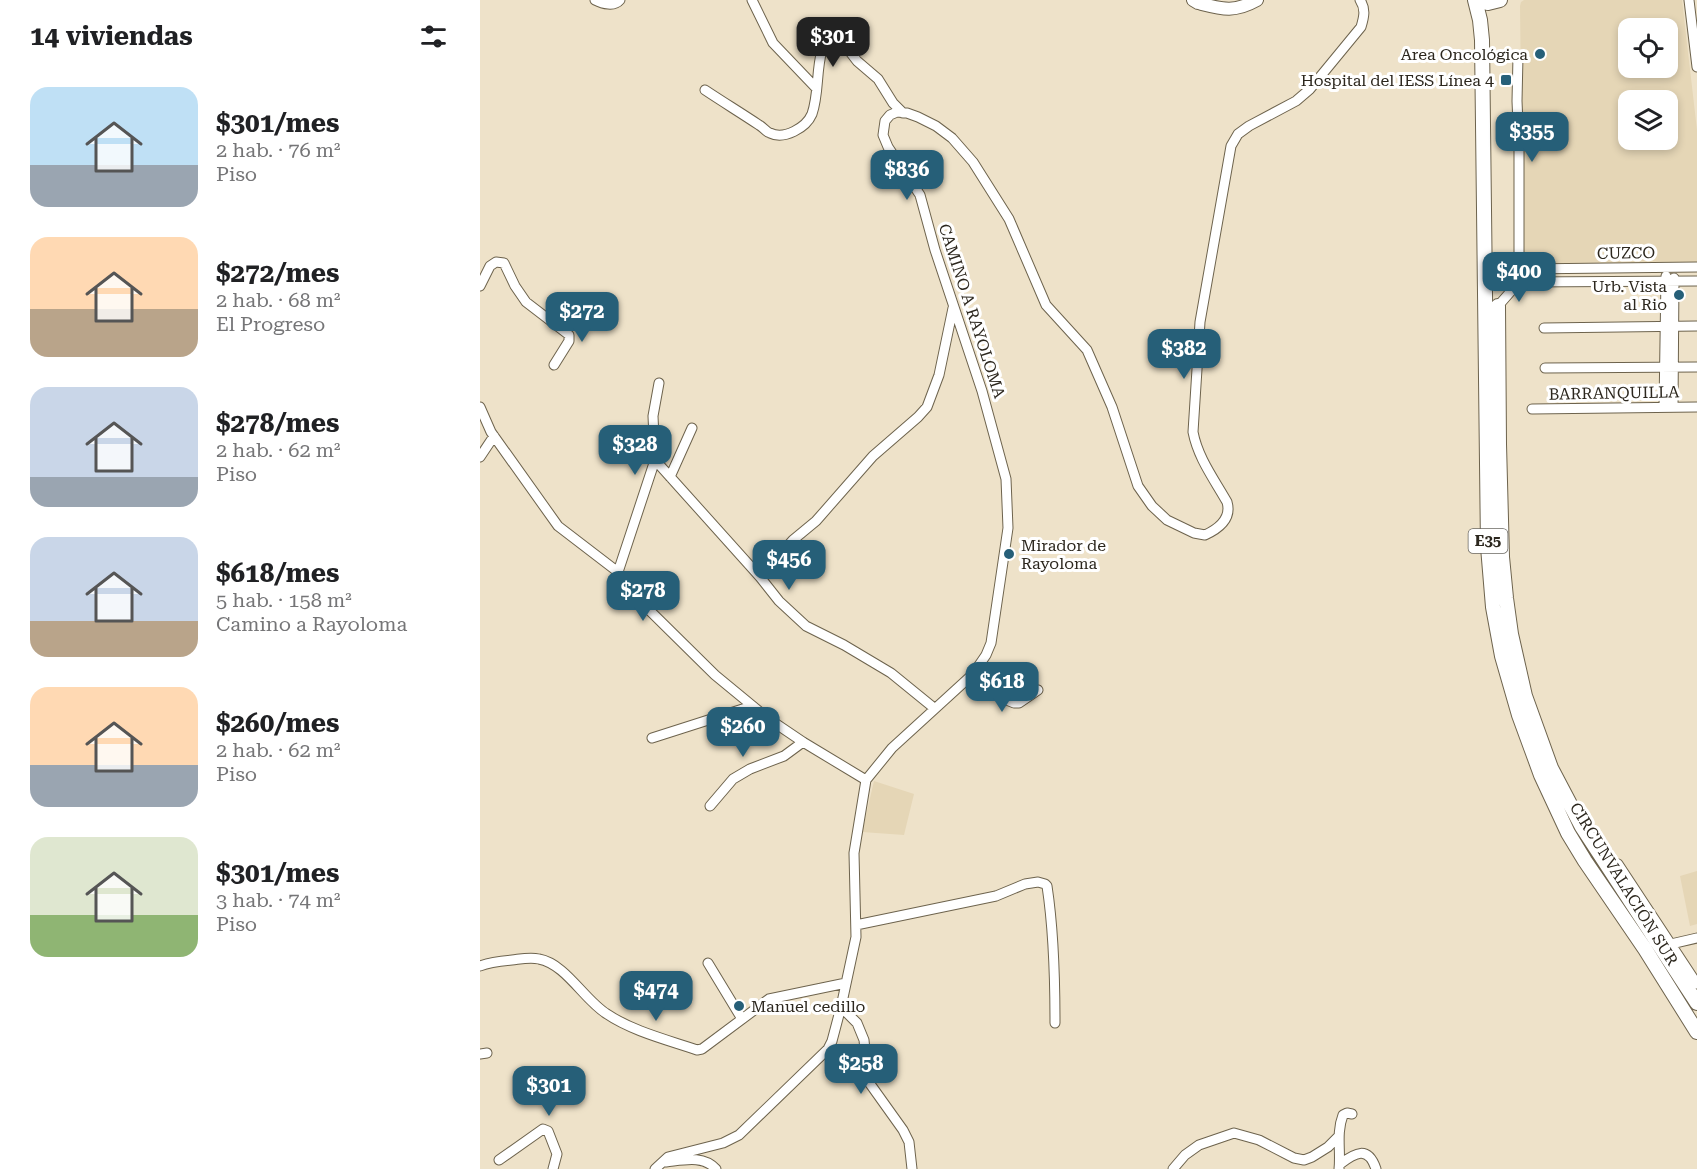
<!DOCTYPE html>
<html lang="es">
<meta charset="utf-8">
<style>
:root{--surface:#fff;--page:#f2f2f2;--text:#202124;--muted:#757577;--accent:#265f78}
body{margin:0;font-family:"Roboto Serif",serif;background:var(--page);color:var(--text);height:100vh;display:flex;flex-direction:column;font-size:22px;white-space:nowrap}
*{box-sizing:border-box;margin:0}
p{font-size:20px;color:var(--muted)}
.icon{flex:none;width:33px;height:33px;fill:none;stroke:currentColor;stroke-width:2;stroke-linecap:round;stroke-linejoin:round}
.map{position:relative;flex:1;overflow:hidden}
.drawer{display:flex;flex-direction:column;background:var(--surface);width:480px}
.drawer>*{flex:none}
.fabs{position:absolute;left:1138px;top:18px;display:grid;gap:12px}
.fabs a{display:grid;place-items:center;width:60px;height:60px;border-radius:12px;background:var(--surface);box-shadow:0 3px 9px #0003;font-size:30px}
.price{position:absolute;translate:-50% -51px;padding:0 14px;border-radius:12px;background:var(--accent);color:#fff;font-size:20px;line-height:39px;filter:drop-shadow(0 2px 3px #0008)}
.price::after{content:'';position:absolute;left:50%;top:36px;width:18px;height:14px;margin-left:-9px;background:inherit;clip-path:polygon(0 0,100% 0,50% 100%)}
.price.on{background:#222;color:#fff}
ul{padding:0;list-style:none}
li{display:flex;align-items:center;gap:18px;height:150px;padding:0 30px}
li span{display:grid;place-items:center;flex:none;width:168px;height:120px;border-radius:18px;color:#555}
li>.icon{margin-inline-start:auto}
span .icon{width:72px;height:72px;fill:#fffc;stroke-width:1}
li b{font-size:26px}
h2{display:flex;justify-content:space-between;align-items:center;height:72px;padding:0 30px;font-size:26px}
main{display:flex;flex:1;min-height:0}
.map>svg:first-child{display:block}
.built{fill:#e5d6b6;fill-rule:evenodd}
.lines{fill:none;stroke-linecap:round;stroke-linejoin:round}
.minor-casing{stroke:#6d634d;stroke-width:11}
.major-casing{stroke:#6d634d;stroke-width:14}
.highway-casing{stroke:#6d634d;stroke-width:16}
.minor{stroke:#fff;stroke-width:9}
.major{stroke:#fff;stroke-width:12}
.highway{stroke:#fff;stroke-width:14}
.poi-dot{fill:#265f78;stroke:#fff;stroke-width:2}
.labels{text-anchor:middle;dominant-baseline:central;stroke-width:6;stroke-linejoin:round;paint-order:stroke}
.shield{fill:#fff;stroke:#6b6862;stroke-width:1.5}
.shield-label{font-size:15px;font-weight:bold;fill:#2c271e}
.poi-label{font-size:16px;fill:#2c271e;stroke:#fff;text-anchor:end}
.street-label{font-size:16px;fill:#2c271e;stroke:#fff}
</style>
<main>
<section class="drawer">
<h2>14 viviendas<svg class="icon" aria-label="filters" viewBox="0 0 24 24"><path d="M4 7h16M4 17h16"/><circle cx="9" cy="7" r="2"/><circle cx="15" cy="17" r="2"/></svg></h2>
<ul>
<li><span style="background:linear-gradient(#bfe0f5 65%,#9aa5b1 0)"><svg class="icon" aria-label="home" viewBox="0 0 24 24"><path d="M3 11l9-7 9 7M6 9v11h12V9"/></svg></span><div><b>$301/mes</b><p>2 hab. · 76 m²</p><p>Piso</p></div></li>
<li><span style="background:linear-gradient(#ffd9b3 60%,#b9a48a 0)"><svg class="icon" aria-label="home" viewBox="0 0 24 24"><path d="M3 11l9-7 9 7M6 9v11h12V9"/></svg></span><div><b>$272/mes</b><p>2 hab. · 68 m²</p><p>El Progreso</p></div></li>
<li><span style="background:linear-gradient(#c9d6e8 75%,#9aa5b1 0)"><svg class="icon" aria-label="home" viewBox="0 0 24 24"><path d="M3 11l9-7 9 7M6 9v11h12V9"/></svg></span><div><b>$278/mes</b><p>2 hab. · 62 m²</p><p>Piso</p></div></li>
<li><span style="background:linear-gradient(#c9d6e8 70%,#b9a48a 0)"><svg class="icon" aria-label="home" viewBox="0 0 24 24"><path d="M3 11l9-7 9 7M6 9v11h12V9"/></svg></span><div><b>$618/mes</b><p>5 hab. · 158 m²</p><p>Camino a Rayoloma</p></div></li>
<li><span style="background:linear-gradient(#ffd9b3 65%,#9aa5b1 0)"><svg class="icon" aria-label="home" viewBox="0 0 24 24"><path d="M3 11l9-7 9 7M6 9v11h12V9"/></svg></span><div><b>$260/mes</b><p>2 hab. · 62 m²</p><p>Piso</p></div></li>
<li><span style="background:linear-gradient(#dfe7d0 65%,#8fb573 0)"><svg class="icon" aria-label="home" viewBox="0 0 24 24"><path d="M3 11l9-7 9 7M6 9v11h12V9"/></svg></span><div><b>$301/mes</b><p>3 hab. · 74 m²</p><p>Piso</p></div></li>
</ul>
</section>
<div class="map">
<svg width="1217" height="1169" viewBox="0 0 1217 1169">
<rect width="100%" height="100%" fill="#eee2c9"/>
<!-- built -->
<path class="built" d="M1044,0H1202L1217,130V262L1050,265L1045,263L1043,259L1040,6L1041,2ZM1149,28H1188V68H1149ZM1149,100H1188V140H1149Z
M394,781L434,794L424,835L382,832Z
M1217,871V924L1210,926L1200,876Z"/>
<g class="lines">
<!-- minor casing -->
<g class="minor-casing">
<path id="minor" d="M115,0C123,4 134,7 140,0
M272,0L293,43L336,88
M1209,0L1217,67
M225,90C243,102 261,113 279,125C283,127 286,132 290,133C304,140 326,128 332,114C339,94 336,71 342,50L347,44L358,41L367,48L377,61L398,79L413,103L423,113
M1039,269L1217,267
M1039,282L1217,281
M0,286L10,266L16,262L24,263L35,286L46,302L89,335V341L74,365
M1018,306L1039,282V148L1037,101L1038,56
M1064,328L1217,326
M1065,368L1217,367
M0,407L11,432L78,526L138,572L162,603L235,675L286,717L323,742L386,780
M1184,407L1186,276
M1193,407L1194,278
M1052,409L1217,407
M0,457L14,436
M175,460L280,577L299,601L326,626L364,645L411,673L454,708
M190,477L212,428
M138,572L175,460L173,416L179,383
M280,577L313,540L336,521L393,456L438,417L447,407L459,375L473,308
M500,665L513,679L529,701L534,703H539L558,690
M172,738L272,706
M230,806L253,779L270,769L304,756L323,742
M1124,862L1131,861L1138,864L1217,984
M376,925L516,896L545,884L558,882L565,884L567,886C574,932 575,977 575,1023
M1191,944L1217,938
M228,963L262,1019
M0,966C10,962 21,961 32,960C41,959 50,957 59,959C86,964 104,1000 127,1014C152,1031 188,1040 217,1050L222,1049L289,999L366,983
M361,1007L377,1023L384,1040L388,1081L423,1130L429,1142L432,1169
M0,1054L7,1053
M19,1160L63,1129L68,1131L77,1154L73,1169
M186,1162C204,1160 223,1155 236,1169
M860,1164C875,1153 888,1145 896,1169
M175,1169L188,1157L243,1143L259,1135L348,1049L352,1041L361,1007L376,937L374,853L386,780L412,748L493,674L506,655L511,643L528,528L526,479L502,391L455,250L440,195L408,147L403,135L405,121L410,115L417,112L427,113L438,117L456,126L472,138L493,162L529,219L566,305L607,350L632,407L658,486L672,506L687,520L714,533L725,535C738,529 752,519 747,502C734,479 718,458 713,432L720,322L751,146L758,134L769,126L816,101L830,89L881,27C884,17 886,9 880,0
M693,1169L705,1155L719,1145L754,1133L779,1140L814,1158L824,1160L832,1157L848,1147L858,1137
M859,1169C861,1151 856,1133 863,1115L867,1113L872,1114"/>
</g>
<!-- major casing -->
<g class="major-casing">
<path id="major" d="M713,0L718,3C742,9 754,13 777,0"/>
</g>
<!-- highway casing -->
<g class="highway-casing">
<path id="highway" d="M995,0L1000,20L1002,40L1008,547L1013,607L1022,656L1039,715L1061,775L1088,833L1105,861L1165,949L1217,1032
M999,0L1008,3L1020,0
M1018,306L1019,444L1022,557L1026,598L1031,634L1045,696L1071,768L1102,827L1217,1003"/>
</g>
<!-- minor -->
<use href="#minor" class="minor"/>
<!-- major -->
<use href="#major" class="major"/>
<!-- highway -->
<use href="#highway" class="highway"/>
</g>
<!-- markers -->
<g class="poi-dot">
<circle cx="1060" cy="54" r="6"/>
<rect x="1020" y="74" width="12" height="12" rx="3"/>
<circle cx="1199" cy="295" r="6"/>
<circle cx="529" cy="554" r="6"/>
<circle cx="259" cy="1006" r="6"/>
</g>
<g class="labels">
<!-- shield labels -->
<rect class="shield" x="988.5" y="529" width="39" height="24" rx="4.5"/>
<g class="shield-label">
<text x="1008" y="541">E35</text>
</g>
<!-- poi labels -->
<g class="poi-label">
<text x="1048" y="54">Area Oncológica</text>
<text x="1014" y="80">Hospital del IESS Línea 4</text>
<text x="1187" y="286">Urb. Vista<tspan x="1187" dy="18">al Rio</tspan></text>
<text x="541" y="545" text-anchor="start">Mirador de<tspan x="541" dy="18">Rayoloma</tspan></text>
<text x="271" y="1006" text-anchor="start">Manuel cedillo</text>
</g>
<!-- street labels -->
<g class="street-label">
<text transform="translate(1146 253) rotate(-1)">CUZCO</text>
<text transform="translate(492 311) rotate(72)">CAMINO A RAYOLOMA</text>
<text transform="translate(1134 393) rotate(-1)">BARRANQUILLA</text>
<text transform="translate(1144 884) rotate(58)">CIRCUNVALACIÓN SUR</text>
</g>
</g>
</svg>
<div class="fabs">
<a><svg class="icon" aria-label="locate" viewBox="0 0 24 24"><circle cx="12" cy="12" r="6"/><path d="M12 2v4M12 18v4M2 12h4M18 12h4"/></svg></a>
<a><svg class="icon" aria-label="layers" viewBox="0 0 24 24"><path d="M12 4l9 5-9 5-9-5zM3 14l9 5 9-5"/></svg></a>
</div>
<b class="price on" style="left:353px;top:68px">$301</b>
<b class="price" style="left:1052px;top:163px">$355</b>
<b class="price" style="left:427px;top:201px">$836</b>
<b class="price" style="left:1039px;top:303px">$400</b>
<b class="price" style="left:102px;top:343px">$272</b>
<b class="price" style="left:704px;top:380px">$382</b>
<b class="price" style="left:155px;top:476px">$328</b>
<b class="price" style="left:309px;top:591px">$456</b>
<b class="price" style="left:163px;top:622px">$278</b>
<b class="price" style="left:522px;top:713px">$618</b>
<b class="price" style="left:263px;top:758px">$260</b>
<b class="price" style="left:176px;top:1022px">$474</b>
<b class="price" style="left:381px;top:1095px">$258</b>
<b class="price" style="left:69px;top:1117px">$301</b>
</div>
</main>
